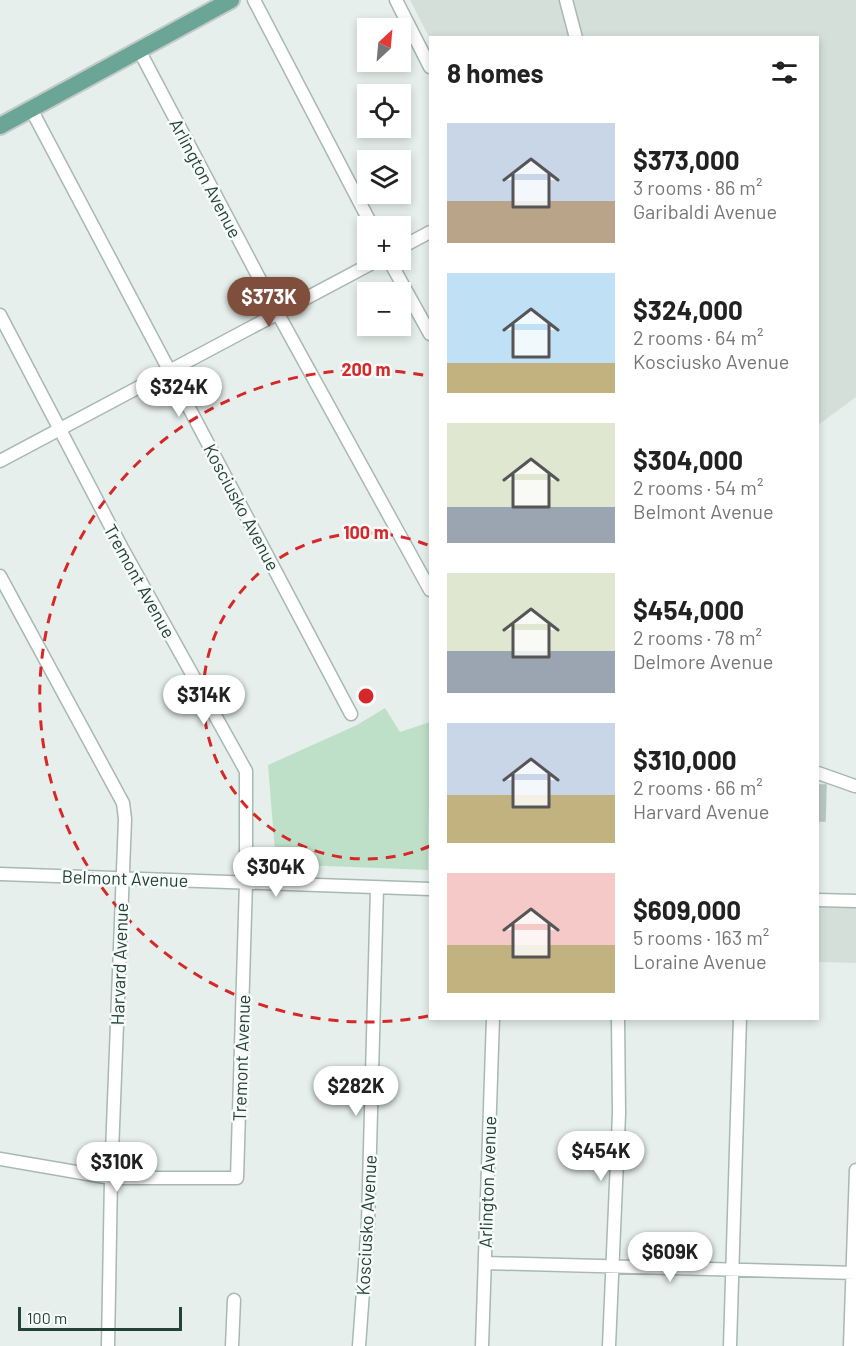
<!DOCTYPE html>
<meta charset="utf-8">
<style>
:root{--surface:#fff;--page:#f2f2f2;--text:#222;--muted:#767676;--accent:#804e3d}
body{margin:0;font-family:Barlow,sans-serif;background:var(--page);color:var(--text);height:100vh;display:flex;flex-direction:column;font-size:22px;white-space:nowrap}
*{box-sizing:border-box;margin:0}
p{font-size:20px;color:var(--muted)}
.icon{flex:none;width:33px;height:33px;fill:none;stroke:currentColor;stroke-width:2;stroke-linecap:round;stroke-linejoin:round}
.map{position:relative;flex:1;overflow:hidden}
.drawer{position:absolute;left:429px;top:36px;width:390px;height:984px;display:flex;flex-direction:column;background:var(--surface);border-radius:0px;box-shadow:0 3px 9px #0003}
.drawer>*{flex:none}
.needle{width:39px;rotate:26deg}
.controls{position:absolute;left:357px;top:18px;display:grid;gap:12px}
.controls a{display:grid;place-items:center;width:54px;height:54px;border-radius:0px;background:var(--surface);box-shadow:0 3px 9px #0003;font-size:30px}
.scale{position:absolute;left:18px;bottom:15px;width:164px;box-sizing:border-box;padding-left:6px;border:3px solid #24423a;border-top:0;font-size:16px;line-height:21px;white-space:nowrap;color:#24423a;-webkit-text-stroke:4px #f7fbf9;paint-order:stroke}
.price{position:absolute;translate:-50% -51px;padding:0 14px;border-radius:21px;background:#fff;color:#222;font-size:20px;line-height:39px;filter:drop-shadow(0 2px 3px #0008)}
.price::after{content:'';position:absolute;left:50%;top:36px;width:18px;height:14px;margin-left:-9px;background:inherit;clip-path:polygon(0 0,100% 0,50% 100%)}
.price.active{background:var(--accent);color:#fff}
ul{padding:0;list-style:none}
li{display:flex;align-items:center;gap:18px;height:150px;padding:0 18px}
li span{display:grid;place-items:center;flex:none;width:168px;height:120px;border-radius:0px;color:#555}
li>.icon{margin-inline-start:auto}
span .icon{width:72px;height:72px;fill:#fffc;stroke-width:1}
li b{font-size:26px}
h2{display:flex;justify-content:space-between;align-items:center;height:72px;padding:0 18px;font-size:26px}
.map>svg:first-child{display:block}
.built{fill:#d4dfda}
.green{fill:#bfe0c8}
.building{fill:#bbcac4;stroke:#b8c9c2;stroke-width:1.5}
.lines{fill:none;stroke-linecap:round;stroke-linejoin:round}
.minor-casing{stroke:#a8b8b2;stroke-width:15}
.major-casing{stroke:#c2cac8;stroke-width:20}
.minor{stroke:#fff;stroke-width:12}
.major{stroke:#6aa596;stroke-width:16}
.ring{fill:none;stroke:#d62828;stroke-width:3;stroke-dasharray:10 8}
.labels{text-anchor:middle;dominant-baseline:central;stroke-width:5;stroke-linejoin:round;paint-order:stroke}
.street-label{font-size:18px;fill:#24423a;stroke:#f7fbf9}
.centre{fill:#d62828;stroke:#f7fbf9;stroke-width:3}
.ring-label{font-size:18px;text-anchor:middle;font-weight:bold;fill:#d62828;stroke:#f7fbf9;stroke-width:5;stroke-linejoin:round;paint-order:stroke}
</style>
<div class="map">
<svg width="856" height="1346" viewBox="0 0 856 1346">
<rect width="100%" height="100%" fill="#e6efeb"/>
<!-- built -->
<path class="built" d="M410,0H856V397L818,425V38L430,39Z
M818,905L856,906V963L818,962Z"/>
<!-- green -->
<path class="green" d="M385,708L400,732L430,722L428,870L276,864L268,765L357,725Z"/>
<!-- building -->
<path class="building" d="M818,785H826L825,821H818Z"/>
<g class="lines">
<!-- minor casing -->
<g class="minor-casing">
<path id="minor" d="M254,0L372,226
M396,0L430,67
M566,0L576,38
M139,50L277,312L430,590
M31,109L351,714
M400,248L430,232
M389,260L430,334
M0,315L123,550L246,771V882L237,1178H111L0,1159
M0,461L378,260
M0,576L123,803L125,819L111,1178L108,1346
M818,773L855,786
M0,874L430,889
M818,900L856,901
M485,1263L856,1273
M232,1346L234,1300
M359,1346L368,1223L377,888
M482,1346L493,1018
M609,1346L619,1114L618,1018
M730,1346L740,1018
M850,1346L856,1170"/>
</g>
<!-- major casing -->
<g class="major-casing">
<path id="major" d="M0,126L231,0"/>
</g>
<!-- minor -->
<use href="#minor" class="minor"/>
<!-- major -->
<use href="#major" class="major"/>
</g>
<!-- distance rings -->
<g class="ring">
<path d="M430 846A163 163 0 1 1 430 546"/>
<path d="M428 1016A326 326 0 1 1 428 376"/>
</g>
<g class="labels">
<!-- street labels -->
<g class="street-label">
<text transform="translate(206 178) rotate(62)">Arlington Avenue</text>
<text transform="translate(242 507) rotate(62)">Kosciusko Avenue</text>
<text transform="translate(140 581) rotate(61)">Tremont Avenue</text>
<text transform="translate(125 878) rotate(2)">Belmont Avenue</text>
<text transform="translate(119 964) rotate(-88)">Harvard Avenue</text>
<text transform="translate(241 1058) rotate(-88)">Tremont Avenue</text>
<text transform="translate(487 1182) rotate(-88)">Arlington Avenue</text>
<text transform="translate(366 1225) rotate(-87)">Kosciusko Avenue</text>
</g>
</g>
<circle cx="366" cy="696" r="9" class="centre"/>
<g class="ring-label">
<text x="366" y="376">200 m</text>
<text x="366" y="539">100 m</text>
</g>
</svg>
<div class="controls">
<a><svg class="needle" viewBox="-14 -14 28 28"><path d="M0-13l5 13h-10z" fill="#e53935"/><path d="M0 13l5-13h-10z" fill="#767676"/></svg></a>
<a><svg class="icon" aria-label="locate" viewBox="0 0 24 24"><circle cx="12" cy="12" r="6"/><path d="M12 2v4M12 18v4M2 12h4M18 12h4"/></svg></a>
<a><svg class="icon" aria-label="layers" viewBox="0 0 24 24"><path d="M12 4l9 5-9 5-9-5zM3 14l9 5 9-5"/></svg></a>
<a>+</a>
<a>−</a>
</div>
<div class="scale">100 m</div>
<b class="price active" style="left:269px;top:328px">$373K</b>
<b class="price" style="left:179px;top:418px">$324K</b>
<b class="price" style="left:204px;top:726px">$314K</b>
<b class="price" style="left:276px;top:898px">$304K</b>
<b class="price" style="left:356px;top:1117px">$282K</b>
<b class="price" style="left:601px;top:1182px">$454K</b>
<b class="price" style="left:117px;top:1193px">$310K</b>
<b class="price" style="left:670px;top:1283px">$609K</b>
<section class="drawer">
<h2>8 homes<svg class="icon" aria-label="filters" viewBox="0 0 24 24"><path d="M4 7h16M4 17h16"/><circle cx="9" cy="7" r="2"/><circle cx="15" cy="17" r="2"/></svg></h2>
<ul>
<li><span style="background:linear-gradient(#c9d6e8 65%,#b9a48a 0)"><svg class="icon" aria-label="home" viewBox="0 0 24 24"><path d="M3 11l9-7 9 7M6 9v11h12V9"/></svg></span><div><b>$373,000</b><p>3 rooms · 86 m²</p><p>Garibaldi Avenue</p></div></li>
<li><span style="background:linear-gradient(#bfe0f5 75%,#c2b280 0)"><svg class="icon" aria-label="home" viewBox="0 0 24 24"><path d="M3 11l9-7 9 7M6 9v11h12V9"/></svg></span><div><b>$324,000</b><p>2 rooms · 64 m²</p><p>Kosciusko Avenue</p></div></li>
<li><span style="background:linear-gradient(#dfe7d0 70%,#9aa5b1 0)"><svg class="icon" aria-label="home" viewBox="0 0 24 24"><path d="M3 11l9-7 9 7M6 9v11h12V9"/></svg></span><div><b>$304,000</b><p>2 rooms · 54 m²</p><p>Belmont Avenue</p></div></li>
<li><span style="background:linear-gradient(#dfe7d0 65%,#9aa5b1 0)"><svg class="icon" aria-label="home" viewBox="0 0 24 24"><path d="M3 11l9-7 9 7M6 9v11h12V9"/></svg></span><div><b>$454,000</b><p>2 rooms · 78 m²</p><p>Delmore Avenue</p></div></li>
<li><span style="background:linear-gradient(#c9d6e8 60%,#c2b280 0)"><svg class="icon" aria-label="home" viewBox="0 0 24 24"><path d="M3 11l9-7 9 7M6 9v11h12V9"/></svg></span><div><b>$310,000</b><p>2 rooms · 66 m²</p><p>Harvard Avenue</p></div></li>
<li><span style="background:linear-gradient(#f6c9c9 60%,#c2b280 0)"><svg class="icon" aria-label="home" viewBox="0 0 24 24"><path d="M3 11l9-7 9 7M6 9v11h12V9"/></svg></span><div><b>$609,000</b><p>5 rooms · 163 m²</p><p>Loraine Avenue</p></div></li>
</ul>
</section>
</div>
